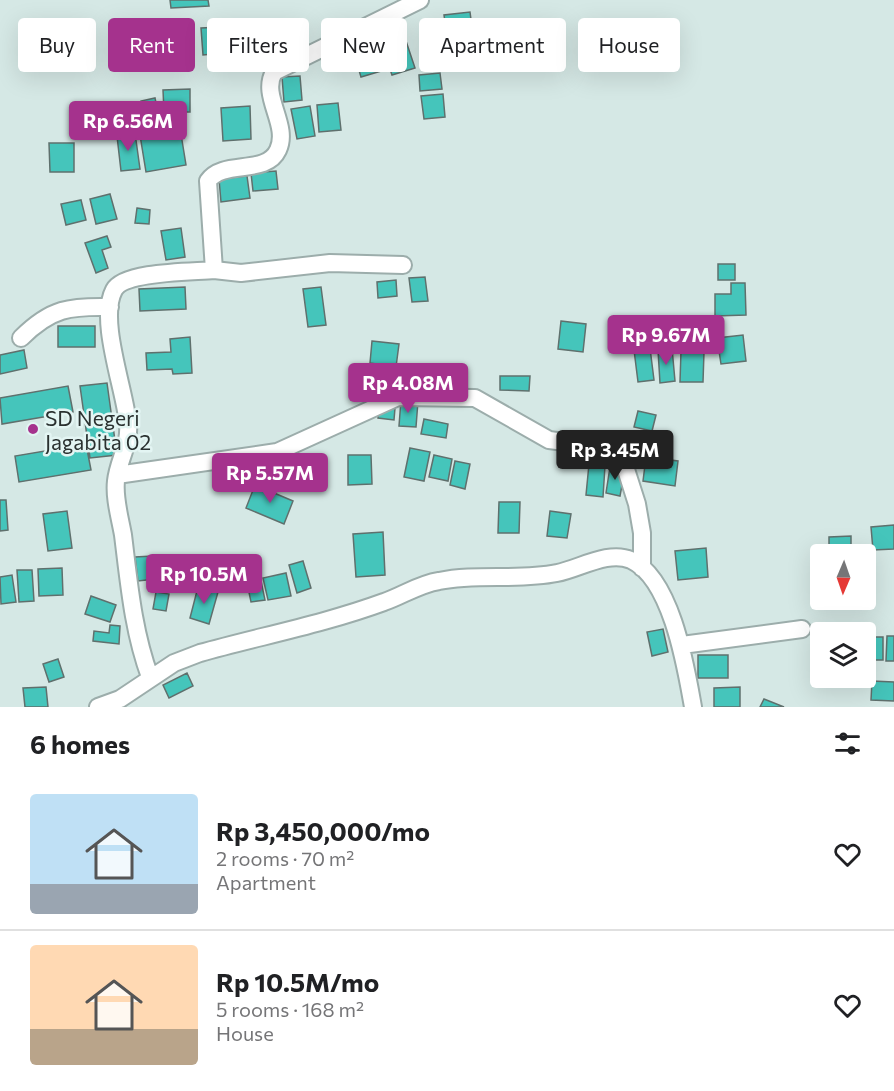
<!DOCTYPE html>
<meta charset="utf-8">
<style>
:root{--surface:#fff;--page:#f2f2f2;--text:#202124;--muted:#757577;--line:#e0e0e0;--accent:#a5328d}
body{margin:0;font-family:Commissioner,sans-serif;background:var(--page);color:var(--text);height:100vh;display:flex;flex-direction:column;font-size:22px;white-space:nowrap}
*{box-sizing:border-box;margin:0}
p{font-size:20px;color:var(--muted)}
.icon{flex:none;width:33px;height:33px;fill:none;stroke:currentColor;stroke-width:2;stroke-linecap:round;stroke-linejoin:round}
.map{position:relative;height:707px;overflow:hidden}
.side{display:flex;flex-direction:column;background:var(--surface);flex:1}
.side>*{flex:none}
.hud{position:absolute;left:18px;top:18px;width:858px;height:54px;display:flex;gap:12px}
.needle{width:39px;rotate:182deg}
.buttons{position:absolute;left:810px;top:544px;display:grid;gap:12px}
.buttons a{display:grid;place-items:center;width:66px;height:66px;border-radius:6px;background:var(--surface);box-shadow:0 6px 24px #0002;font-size:30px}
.price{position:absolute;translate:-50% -51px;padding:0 14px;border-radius:6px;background:var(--accent);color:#fff;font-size:20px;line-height:39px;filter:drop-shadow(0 2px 3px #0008)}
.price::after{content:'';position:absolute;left:50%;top:36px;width:18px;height:14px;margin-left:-9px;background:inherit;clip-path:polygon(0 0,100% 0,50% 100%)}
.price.current{background:#222;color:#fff}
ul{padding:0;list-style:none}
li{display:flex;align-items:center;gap:18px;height:150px;padding:0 30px}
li+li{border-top:2px solid var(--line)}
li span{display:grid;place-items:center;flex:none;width:168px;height:120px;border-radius:6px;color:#555}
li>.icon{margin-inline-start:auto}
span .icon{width:72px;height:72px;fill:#fffc;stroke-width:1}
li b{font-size:26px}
h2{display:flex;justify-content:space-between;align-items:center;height:72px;padding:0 30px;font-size:26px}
.tag{padding:0 21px;border-radius:6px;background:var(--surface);box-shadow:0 6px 24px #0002;font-size:21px;line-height:54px}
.tag.current{background:var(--accent);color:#fff}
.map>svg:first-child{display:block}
.building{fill:#45c5bb;stroke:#5f706d;stroke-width:1.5}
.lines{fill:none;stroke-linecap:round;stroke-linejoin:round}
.minor-casing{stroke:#9cadab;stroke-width:20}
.minor{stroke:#fff;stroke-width:16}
.poi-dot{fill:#a5328d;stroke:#e3f5f3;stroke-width:2}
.labels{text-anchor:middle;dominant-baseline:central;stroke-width:5;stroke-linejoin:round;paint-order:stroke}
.poi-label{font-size:21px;fill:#2a3130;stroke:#e3f5f3;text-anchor:start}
</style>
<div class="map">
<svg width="894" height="707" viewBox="0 0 894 707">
<rect width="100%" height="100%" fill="#d5e8e5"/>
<!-- building -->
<path class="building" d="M170,0H208L209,6L171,8Z
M470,12L474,42L448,45L444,15Z
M272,22H292V40L272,41Z
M222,27L224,53L203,55L201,28Z
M435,28L439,50L425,52L421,31Z
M187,35L190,66L168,68L165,37Z
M406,41L415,68L392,75L383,49Z
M383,52L388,69L361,77L356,60Z
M440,73L442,89L420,91L419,75Z
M300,76L302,100L284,102L282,77Z
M190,89V112H164L163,90Z
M443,94L445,117L424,119L421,96Z
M155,98L160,122L146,125L141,101Z
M139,102L144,125L131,128L126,105Z
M338,103L341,130L319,132L317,105Z
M250,106L251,139L223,141L221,108Z
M310,106L315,136L297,139L291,109Z
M180,128L186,165L146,172L140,135Z
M135,133L140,169L121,171L117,136Z
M49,143H74V172H50Z
M276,171L278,189L253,191L251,173Z
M247,176L250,198L221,202L219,179Z
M110,194L117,219L96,224L90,199Z
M81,200L86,220L66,225L61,204Z
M137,208L150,210L149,224L135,223Z
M181,228L185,257L166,260L161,231Z
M107,236L111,247L102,250L108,268L96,273L85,243Z
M718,264H735V280H718Z
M425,277L428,301L412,302L409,278Z
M396,280L397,296L378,298L377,282Z
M731,283H745L746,315L715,316V294H731Z
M185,287L186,309L140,311L139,289Z
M321,287L326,325L308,327L303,289Z
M561,321L586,324L583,352L558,349Z
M58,326H95V347H58Z
M743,335L746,361L721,364L717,338Z
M190,337L192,373L173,374L172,369L147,370L146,353L171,352L170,339Z
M372,341L399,344L396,367L370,363Z
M650,348L654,380L638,382L634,350Z
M672,348L675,381L660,383L658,350Z
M24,350L27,368L0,374V355Z
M681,351L704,352L703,382H680Z
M500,376H530L529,391L500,390Z
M107,383L117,455L90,458L80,386Z
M68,386L73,412L2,424L0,398Z
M401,400L418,401L416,427L399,426Z
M379,407L395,408L394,420L378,418Z
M638,411L656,415L652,431L634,427Z
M424,419L448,424L446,438L421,434Z
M86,444L91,470L19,482L15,456Z
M410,448L430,452L424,481L404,477Z
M348,455H371L372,484L348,485Z
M434,455L452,459L448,481L429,477Z
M646,457L678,461L675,486L643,481Z
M455,461L470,464L465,489L450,485Z
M589,464L605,466L603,497L586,495Z
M610,467L625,469L620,496L606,493Z
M255,485L293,501L284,524L246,508Z
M0,500H6L8,530L0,531Z
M499,502H520L519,533H498Z
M67,511L72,548L48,551L43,514Z
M550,511L571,514L567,538L547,536Z
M894,525V549L873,550L871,527Z
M383,532L385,575L356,577L353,534Z
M851,536V555H829V537Z
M706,548L708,577L678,580L675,551Z
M153,556L155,579L138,581L135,557Z
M169,556L170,581H157L155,557Z
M303,561L311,588L297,593L289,565Z
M62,568L63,595L39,596L38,569Z
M17,570H32L34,601L19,602Z
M286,573L291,596L268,600L263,578Z
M12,575L16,602L1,604L0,577Z
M261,581L265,600L251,602L247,583Z
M198,587L218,592L209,624L190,618Z
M156,592L169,594L166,611L153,609Z
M91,596L116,605L110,622L85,614Z
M833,600H852V609L833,608Z
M110,625L120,626L119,644L93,641L94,631L109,633Z
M663,629L668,652L652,656L647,632Z
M887,636H894V661H886Z
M868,637H883V660H869Z
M698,655H728V678H698Z
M58,659L64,677L49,682L43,664Z
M187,673L193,686L169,698L163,685Z
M823,678H841V685H823Z
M872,681L894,682V701L871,700Z
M46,687L48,707H25L23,688Z
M740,687V707H714V688Z
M764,699L784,707H760Z"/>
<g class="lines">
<!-- minor casing -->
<g class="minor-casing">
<path id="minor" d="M214,270L241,273L330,263L403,265
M21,338C51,308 70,306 110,307
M117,475L277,452L398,397L475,398L549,440L612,448L623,460L637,504L642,533V568
M682,645L802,629
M150,677C133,631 129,583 123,535C120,518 114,498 116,481C118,461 130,445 128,424C125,390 98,320 114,290C124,271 192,272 214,270L208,181C223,159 266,176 278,150C290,125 260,96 274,72L420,0
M98,707L120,699L174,663L200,653C261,636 324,624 384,602C402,596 419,584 439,581C477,573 518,581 557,573C579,569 608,550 631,560C672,579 686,668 693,707"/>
</g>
<!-- minor -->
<use href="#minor" class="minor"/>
</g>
<!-- markers -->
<circle class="poi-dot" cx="33" cy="429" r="6"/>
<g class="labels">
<!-- poi labels -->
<g class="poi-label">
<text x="45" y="417">SD Negeri<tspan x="45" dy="24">Jagabita 02</tspan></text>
</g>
</g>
</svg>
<div class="buttons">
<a><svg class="needle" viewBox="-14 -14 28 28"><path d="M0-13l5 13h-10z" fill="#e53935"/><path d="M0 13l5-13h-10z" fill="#757577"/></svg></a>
<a><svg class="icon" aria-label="layers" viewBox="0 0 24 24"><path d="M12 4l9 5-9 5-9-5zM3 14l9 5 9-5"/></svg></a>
</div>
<b class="price" style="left:128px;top:152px">Rp 6.56M</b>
<b class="price" style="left:666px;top:366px">Rp 9.67M</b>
<b class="price" style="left:408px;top:414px">Rp 4.08M</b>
<b class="price current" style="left:615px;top:481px">Rp 3.45M</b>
<b class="price" style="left:270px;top:504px">Rp 5.57M</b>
<b class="price" style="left:204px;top:605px">Rp 10.5M</b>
<div class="hud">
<a class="tag">Buy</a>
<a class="tag current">Rent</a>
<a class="tag">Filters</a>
<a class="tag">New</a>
<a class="tag">Apartment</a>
<a class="tag">House</a>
</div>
</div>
<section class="side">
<h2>6 homes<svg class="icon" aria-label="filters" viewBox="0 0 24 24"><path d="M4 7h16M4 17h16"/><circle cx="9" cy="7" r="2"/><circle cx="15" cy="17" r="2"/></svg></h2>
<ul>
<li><span style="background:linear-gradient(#bfe0f5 75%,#9aa5b1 0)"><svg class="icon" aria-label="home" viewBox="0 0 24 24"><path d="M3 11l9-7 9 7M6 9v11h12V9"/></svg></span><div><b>Rp 3,450,000/mo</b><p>2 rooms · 70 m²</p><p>Apartment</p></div><svg class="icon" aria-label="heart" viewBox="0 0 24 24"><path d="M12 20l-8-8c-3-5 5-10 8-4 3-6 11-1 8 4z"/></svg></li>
<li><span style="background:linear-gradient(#ffd9b3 70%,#b9a48a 0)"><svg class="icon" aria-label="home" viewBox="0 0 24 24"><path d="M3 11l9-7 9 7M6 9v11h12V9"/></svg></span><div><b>Rp 10.5M/mo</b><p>5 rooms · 168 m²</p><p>House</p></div><svg class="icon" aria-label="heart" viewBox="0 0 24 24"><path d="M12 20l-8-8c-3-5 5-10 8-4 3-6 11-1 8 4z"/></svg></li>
</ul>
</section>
